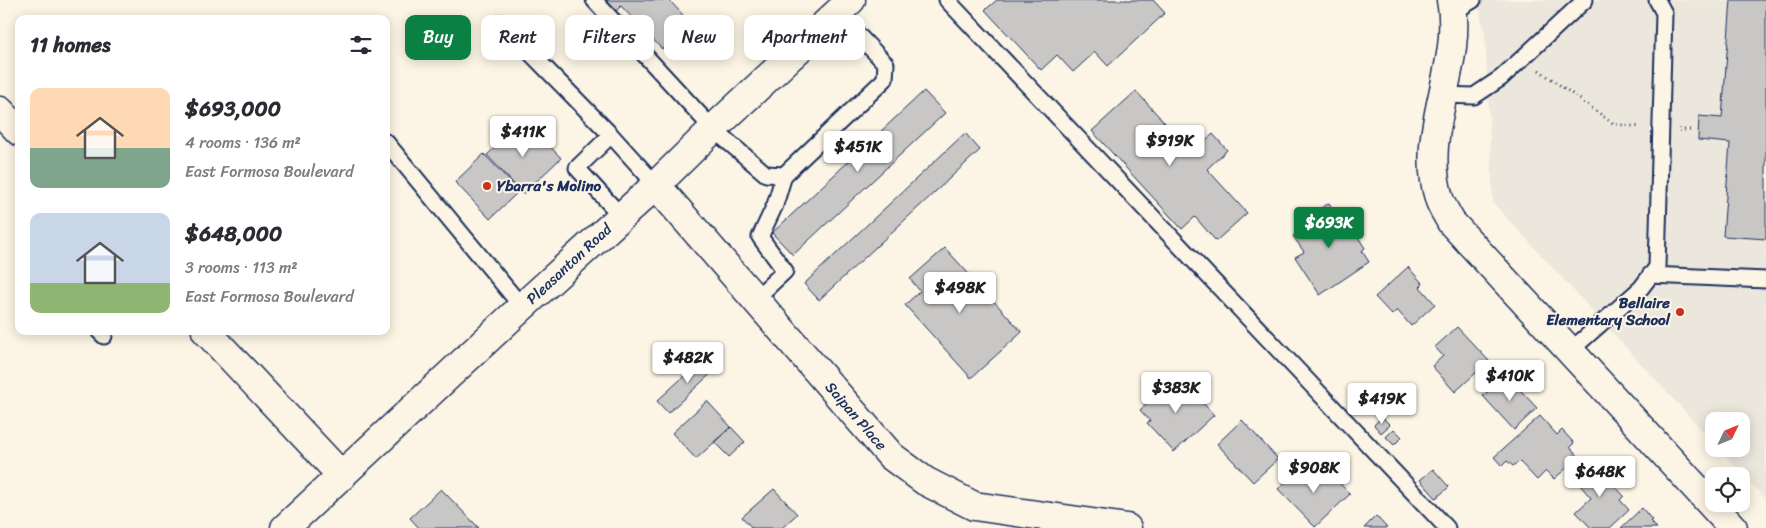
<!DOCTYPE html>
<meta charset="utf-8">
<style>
:root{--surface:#fff;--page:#f2f2f3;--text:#2b2b33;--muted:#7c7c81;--accent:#0b8043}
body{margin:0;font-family:Sriracha,sans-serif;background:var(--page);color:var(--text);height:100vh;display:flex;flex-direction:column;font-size:19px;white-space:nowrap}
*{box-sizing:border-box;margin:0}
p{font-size:16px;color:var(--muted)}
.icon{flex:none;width:28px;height:28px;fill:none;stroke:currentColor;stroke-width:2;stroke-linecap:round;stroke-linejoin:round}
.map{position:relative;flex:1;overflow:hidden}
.details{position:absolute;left:15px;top:15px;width:375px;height:320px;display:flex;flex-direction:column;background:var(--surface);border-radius:10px;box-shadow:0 2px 12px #0003}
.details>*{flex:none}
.banner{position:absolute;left:405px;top:15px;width:475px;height:45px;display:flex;gap:10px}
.needle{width:32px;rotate:47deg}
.controls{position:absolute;left:1705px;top:412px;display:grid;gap:10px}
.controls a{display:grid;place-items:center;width:45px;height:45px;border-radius:10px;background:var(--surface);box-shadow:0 2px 12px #0003;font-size:25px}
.price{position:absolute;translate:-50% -42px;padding:0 11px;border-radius:5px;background:#fff;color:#222;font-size:16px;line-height:32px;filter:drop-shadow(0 1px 2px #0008)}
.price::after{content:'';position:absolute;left:50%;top:30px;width:15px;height:11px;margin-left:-8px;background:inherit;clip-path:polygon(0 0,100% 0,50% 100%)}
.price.selected{background:var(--accent);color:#fff}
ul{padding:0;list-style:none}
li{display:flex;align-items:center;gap:15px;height:125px;padding:0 15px}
li span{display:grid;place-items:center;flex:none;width:140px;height:100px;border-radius:10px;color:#555}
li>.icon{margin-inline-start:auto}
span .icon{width:60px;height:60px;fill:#fffc;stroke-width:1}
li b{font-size:21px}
h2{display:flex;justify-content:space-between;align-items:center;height:60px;padding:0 15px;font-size:21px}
.chip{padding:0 18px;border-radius:10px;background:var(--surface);box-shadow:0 2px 12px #0003;font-size:18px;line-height:45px}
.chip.selected{background:var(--accent);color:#fff}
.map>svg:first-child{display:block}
.built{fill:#ece7dc}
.building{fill:#c8c7c6;stroke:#1b2f5e}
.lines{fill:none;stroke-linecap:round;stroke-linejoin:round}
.lane-casing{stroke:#1b2f5e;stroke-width:19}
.street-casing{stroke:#1b2f5e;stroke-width:31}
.secondary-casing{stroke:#1b2f5e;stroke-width:31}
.path{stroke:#1b2f5e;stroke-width:3;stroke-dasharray:1 4;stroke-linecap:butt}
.lane{stroke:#fcf5e5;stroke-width:15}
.street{stroke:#fcf5e5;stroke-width:28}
.secondary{stroke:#fcf5e5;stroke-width:28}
.poi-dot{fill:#c8321e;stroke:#fcf5e5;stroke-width:2}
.labels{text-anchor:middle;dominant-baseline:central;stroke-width:4;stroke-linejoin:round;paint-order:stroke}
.poi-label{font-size:15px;font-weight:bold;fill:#1b2f5e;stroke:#fcf5e5;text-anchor:start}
.street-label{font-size:15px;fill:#1b2f5e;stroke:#fcf5e5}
</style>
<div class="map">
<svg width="1766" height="528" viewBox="0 0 1766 528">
<rect width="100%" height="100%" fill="#fcf5e5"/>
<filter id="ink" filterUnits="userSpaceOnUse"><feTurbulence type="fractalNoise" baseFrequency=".02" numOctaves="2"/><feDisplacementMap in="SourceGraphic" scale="10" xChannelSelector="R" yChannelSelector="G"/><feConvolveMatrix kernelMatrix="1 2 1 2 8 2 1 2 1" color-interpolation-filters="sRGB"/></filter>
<g filter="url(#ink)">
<!-- built -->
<path class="built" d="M1477,0H1766V500L1719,449H1741V421H1714V443L1493,203L1485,35Z"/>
<!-- building -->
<path class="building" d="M606,0H669L696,29L685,39L679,33L662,49L621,6L616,11Z
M997,0H1153L1165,13L1108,66L1095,52L1073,72L1057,55L1041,70L985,10Z
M1731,0H1766V239L1723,236L1730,143L1698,140L1699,116L1722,118Z
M924,91L945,113L793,255L772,233Z
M1136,91L1192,153L1213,134L1227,150L1207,169L1247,213L1216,241L1195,217L1182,229L1092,131Z
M520,124L540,144L544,140L561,158L523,194L487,155Z
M965,133L980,150L819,300L804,284Z
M484,154L519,191L490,219L455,182Z
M1329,203L1340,220L1345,217L1365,248L1362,251L1369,262L1320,295L1295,257L1304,252L1293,236L1307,227L1302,220Z
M945,248L1022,332L971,378L905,305L920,291L910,279Z
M1408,267L1423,284L1420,287L1435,304L1411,326L1397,310L1392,315L1375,297Z
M1457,327L1489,361L1455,392L1432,366L1443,356L1435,347Z
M707,355L718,367L668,413L657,401Z
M1177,375L1214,415L1174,452L1147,423L1150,421L1140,410Z
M1506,375L1537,408L1514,430L1483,396Z
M707,401L731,427L696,459L672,433Z
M1540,416L1557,435L1562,430L1574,443L1570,447L1579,457L1554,479L1546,471L1537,480L1519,461L1513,466L1507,461L1502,466L1494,457Z
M1382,417L1390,425L1381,433L1374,425Z
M1242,420L1278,459L1253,482L1217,444Z
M731,427L745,442L729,457L714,442Z
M1394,429L1402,437L1394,445L1386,437Z
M1591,460L1624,496L1620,500L1629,510L1610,528H1591L1576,512L1591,498L1573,477Z
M1323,466L1350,494L1315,527L1278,489L1301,468L1311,478Z
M1433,469L1449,487L1436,498L1420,480Z
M441,489L479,528H419L410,518Z
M774,489L797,514L782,528H752L742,517Z
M1642,508L1652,520L1650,521L1657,528H1621Z
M1376,516L1387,528H1364Z"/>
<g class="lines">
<!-- lane casing -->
<g class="lane-casing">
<path id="lane" d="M594,0L713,129L766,174L784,175L885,79L886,64L837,13
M947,0L1447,528
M1453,12L1473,0
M501,23L611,135L656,185
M1442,95L1474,96L1501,78L1585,0
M611,135L577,168L621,216
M386,142L522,307
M1650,275L1766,280
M755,299L785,271L760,237L775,205L784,175
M99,331L104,336
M1570,351L1641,288L1657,267L1664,13L1657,0"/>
</g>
<!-- street casing -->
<g class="street-casing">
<path id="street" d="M0,111L19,131
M656,185L891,456L925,481L974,506L1127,528
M206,331L342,476"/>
</g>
<!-- secondary casing -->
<g class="secondary-casing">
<path id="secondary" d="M1451,0C1464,66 1418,131 1439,198C1441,206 1447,214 1451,222L1733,528
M285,528L522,307L656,185L713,129L851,0"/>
</g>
<!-- path -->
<path class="path" d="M1539,70L1614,124L1640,127
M1679,130H1691"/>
<!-- lane -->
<use href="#lane" class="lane"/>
<!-- street -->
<use href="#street" class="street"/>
<!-- secondary -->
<use href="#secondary" class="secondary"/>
</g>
</g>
<!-- markers -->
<g class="poi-dot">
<circle cx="487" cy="186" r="5"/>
<circle cx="1680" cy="312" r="5"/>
</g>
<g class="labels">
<!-- poi labels -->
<g class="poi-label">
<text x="497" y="186">Ybarra's Molino</text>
<text x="1670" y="303" text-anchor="end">Bellaire<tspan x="1670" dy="17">Elementary School</tspan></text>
</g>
<!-- street labels -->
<g class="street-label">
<text transform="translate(569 264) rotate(-43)">Pleasanton Road</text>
<text transform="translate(856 416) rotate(49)">Saipan Place</text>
</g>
</g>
</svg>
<div class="controls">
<a><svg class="needle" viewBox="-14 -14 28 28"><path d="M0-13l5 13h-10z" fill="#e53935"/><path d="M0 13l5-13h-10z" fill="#7c7c81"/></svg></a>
<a><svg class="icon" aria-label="locate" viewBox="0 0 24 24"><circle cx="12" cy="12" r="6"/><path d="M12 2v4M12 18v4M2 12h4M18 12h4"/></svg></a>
</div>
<b class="price" style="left:523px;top:158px">$411K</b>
<b class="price" style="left:1170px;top:167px">$919K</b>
<b class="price" style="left:858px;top:173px">$451K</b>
<b class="price selected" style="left:1329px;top:249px">$693K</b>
<b class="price" style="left:960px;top:314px">$498K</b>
<b class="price" style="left:688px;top:384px">$482K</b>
<b class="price" style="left:1510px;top:402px">$410K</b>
<b class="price" style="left:1176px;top:414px">$383K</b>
<b class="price" style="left:1382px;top:425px">$419K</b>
<b class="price" style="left:1314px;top:494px">$908K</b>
<b class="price" style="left:1600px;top:498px">$648K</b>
<div class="banner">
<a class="chip selected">Buy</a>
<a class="chip">Rent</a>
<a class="chip">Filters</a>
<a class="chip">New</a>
<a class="chip">Apartment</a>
</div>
<section class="details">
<h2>11 homes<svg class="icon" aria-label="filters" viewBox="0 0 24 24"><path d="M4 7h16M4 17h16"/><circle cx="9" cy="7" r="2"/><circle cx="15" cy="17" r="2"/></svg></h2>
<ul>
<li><span style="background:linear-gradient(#ffd9b3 60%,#7fa58c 0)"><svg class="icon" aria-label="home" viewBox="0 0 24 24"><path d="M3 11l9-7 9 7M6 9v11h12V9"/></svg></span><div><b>$693,000</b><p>4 rooms · 136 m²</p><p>East Formosa Boulevard</p></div></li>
<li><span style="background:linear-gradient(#c9d6e8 70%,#8fb573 0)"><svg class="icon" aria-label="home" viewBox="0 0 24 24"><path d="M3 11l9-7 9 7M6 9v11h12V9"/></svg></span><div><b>$648,000</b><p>3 rooms · 113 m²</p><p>East Formosa Boulevard</p></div></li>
</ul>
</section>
</div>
